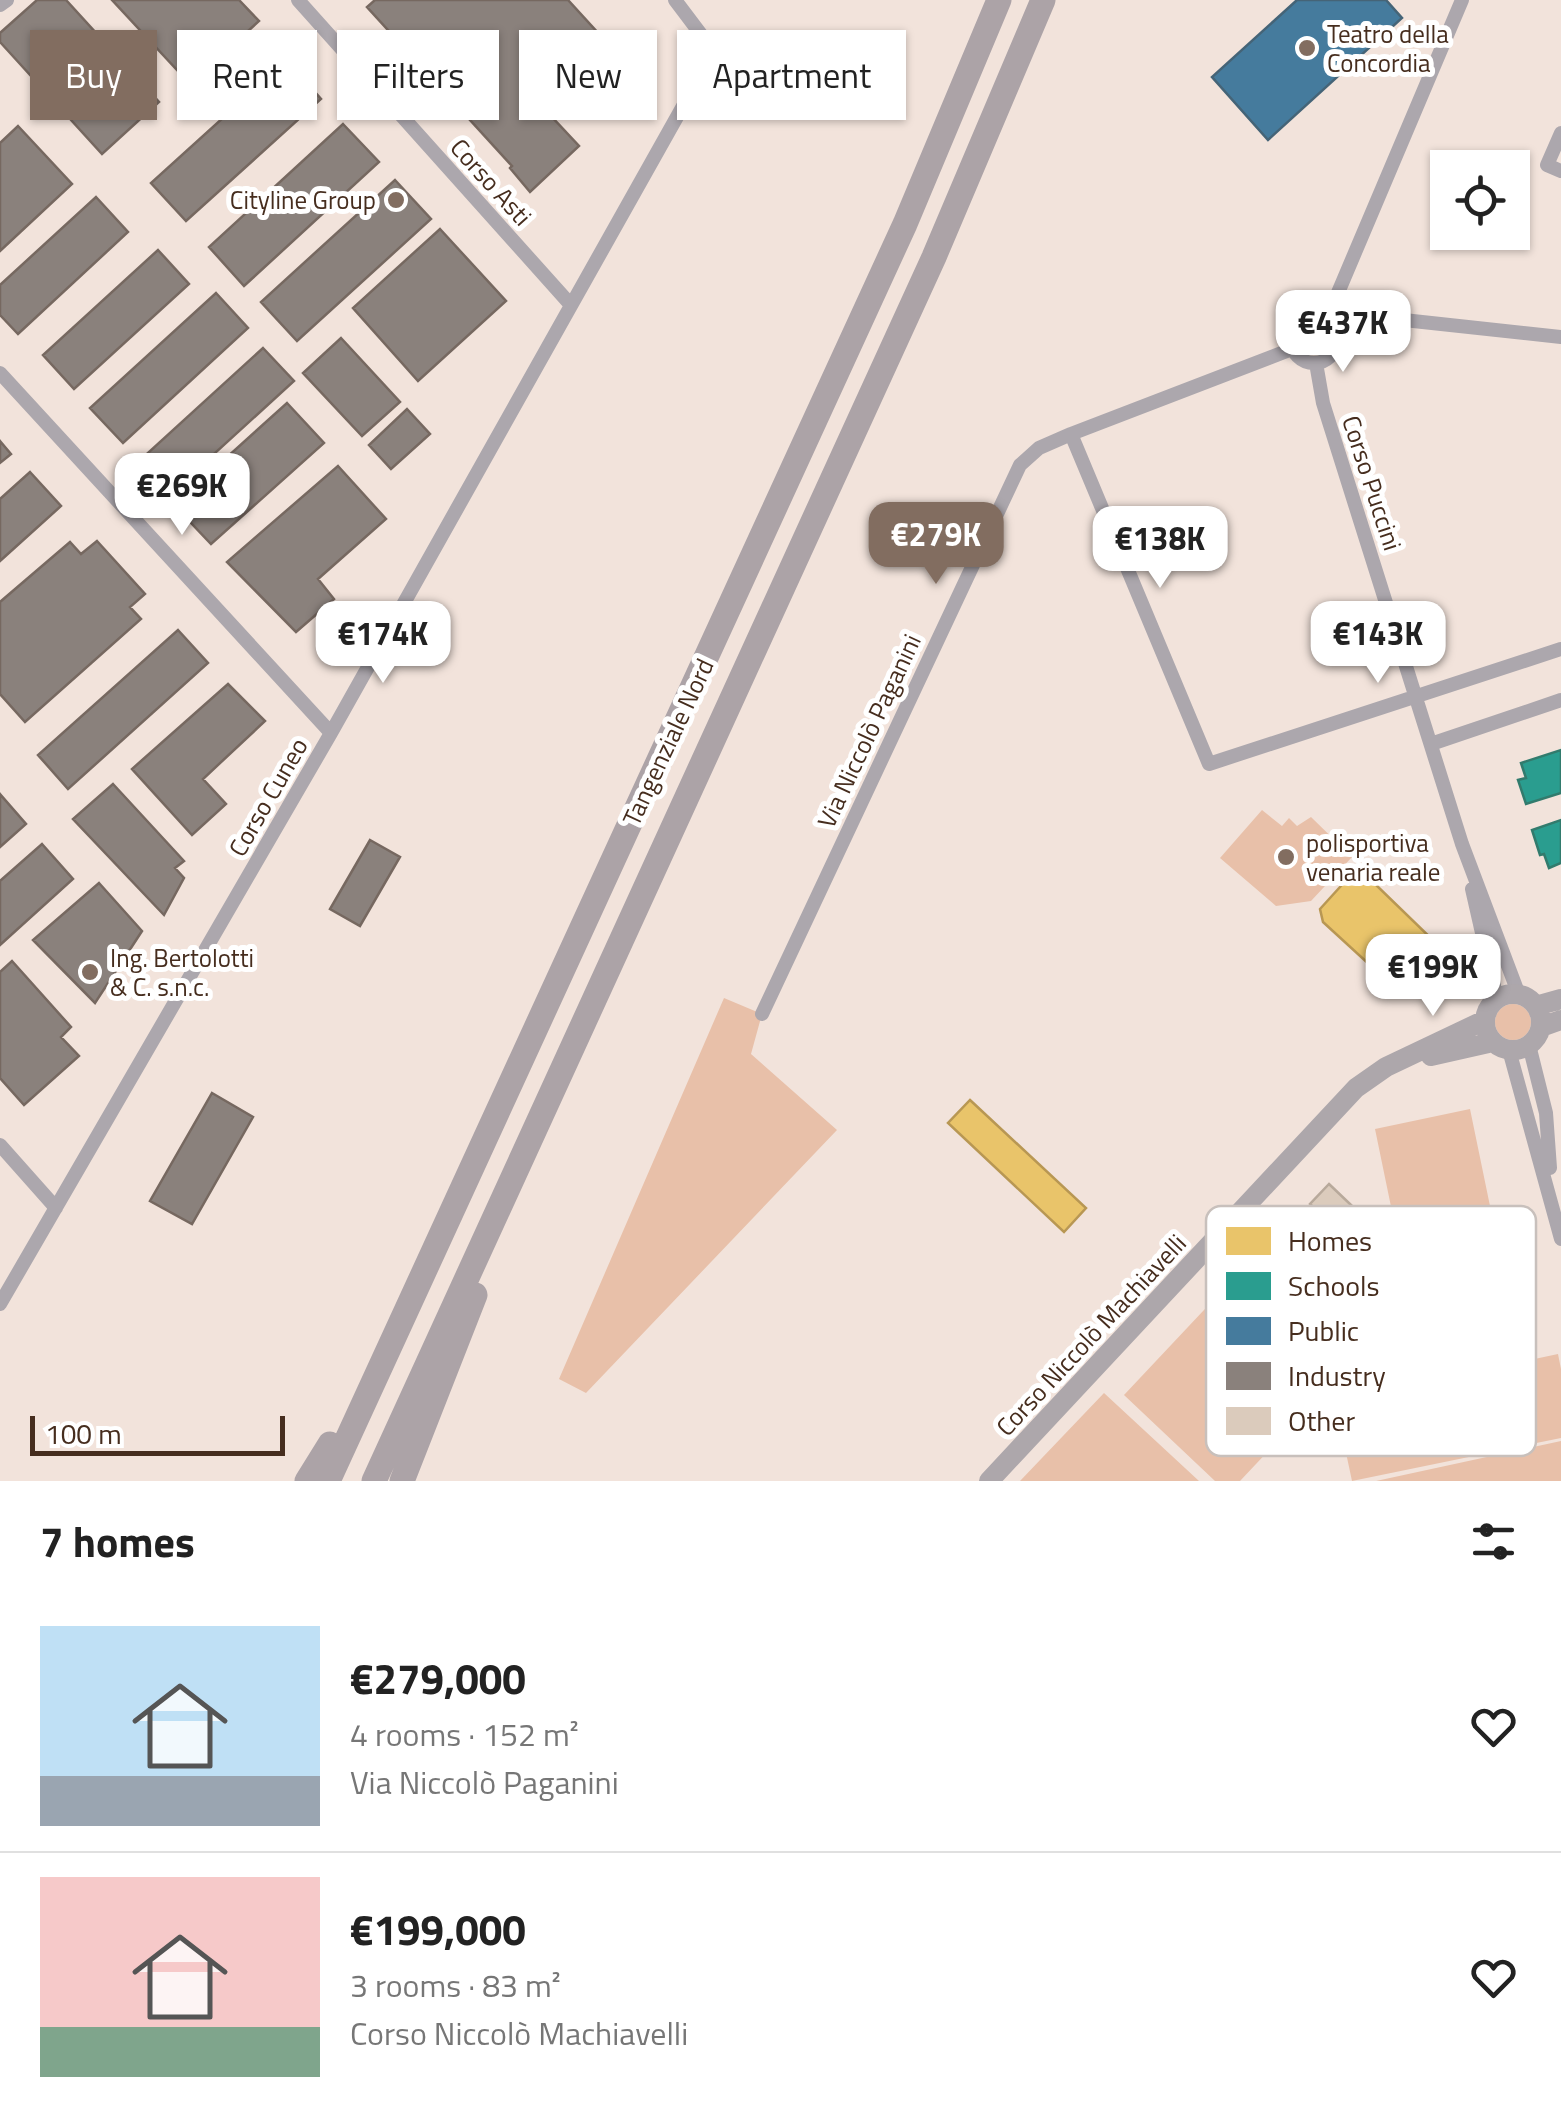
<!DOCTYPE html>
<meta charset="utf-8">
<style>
:root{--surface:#fff;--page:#f6f6f6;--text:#222;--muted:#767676;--line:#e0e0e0;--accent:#826d60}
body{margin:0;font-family:"Titillium Web",sans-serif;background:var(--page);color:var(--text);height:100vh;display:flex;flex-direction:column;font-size:38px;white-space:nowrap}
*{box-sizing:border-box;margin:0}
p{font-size:32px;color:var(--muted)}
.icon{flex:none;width:55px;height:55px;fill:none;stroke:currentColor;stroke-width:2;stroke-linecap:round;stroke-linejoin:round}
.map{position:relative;height:1481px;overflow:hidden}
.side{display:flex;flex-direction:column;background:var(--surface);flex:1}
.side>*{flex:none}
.top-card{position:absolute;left:30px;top:30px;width:1000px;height:90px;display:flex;gap:20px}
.controls{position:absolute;left:1430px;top:150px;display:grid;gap:20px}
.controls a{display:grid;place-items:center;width:100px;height:100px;border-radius:0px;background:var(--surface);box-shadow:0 2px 8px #0004;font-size:50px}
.scale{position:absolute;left:30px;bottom:25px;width:255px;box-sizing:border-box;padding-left:10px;border:5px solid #462d1e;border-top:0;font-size:28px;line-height:35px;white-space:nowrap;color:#462d1e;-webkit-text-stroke:8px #fff;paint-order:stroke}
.price{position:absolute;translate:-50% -85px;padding:0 22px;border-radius:20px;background:#fff;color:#222;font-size:32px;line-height:65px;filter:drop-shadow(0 2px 5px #0008)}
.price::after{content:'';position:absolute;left:50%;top:60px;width:30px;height:22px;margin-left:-15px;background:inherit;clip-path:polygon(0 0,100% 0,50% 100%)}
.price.active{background:var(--accent);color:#fff}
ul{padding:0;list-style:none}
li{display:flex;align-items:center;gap:30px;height:250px;padding:0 40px}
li+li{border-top:2px solid var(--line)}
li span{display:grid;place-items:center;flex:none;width:280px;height:200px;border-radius:0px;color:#555}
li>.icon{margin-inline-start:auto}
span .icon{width:120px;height:120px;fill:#fffc;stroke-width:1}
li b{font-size:42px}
h2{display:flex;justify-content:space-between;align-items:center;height:120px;padding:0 40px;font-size:42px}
.chip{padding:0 35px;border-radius:0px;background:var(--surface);box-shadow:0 2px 8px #0004;font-size:35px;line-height:90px}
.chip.active{background:var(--accent);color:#fff}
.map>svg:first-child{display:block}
.green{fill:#e8c0a9}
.homes{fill:#e9c46a;stroke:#b89753;stroke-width:2.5}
.schools{fill:#2a9d8f;stroke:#327b6d;stroke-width:2.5}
.public{fill:#457b9d;stroke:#456477;stroke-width:2.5}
.industry{fill:#8a817c;stroke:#766860;stroke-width:2.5}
.building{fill:#dbcbbc;stroke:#b8a99b;stroke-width:2.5}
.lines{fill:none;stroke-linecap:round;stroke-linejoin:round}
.street{stroke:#aca7ad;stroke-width:14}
.secondary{stroke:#ada7ab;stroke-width:20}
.highway{stroke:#aca3a7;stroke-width:25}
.poi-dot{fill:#826d60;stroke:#fff;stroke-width:4}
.labels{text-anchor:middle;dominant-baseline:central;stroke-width:10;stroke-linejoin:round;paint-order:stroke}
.poi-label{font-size:25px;fill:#462d1e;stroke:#fff;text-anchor:start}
.street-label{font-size:25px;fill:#462d1e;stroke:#fff}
.key{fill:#fff;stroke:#c8c0bc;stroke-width:2.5}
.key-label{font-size:28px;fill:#462d1e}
</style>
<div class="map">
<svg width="1561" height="1481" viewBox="0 0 1561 1481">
<rect width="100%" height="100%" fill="#f2e3db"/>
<!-- green -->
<path class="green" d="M1262,810L1282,826L1289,818L1297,826L1311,817L1352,857L1311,901L1276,906L1220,858Z
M724,998L762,1014L751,1054L837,1130L586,1393L559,1379Z
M1495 1022a18 18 0 1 1 36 0a18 18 0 1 1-36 0Z
M1470,1109L1490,1206L1395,1226L1375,1129Z
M1299,1209L1404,1307L1240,1481H1215L1124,1395Z
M1558,1354L1561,1369V1438L1352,1481L1335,1401Z
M1104,1393L1199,1481H1020Z
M1561,1441V1481H1376Z"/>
<!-- homes -->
<path class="homes" d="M1350,876H1363L1372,881L1439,946L1442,955L1438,966L1413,990L1404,993L1396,989L1323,922L1320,909Z
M970,1100L1086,1208L1064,1232L948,1123Z"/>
<!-- schools -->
<path class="schools" d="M1561,750V793L1526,804L1518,780L1526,778L1521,763Z
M1561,820V863L1549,868L1544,854L1540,855L1532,830Z"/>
<!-- public -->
<path class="public" d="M1297,0H1386L1402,18L1268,140L1212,77Z"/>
<!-- industry -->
<path class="industry" d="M37,0H66L159,102L102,154L0,42V33Z
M112,0H239L259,21L190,84Z
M375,0H568L620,57L552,117L579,146L530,192L510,168L512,166L367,7Z
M287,60L321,99L186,221L151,183Z
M343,124L379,162L244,286L209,247Z
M18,126L72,184L0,251V143Z
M395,180L431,219L297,341L261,302Z
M96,197L128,232L18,334L0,315V285Z
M440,229L506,301L418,381L353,308Z
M158,250L189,284L74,389L43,355Z
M216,293L248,328L123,443L90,408Z
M341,338L400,402L362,436L303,373Z
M263,348L294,381L169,495L138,462Z
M287,403L324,443L211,544L174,505Z
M407,409L430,434L391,469L369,445Z
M0,441L11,454L0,463Z
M338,466L386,519L318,579L334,599L296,632L227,562Z
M30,472L61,506L0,561V499Z
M97,541L145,594L130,607L141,619L25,722L0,694V602L70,542L81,554Z
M178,630L208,663L68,789L38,755Z
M228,684L265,721L203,779L226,804L192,835L132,769Z
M113,784L184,861L175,868L184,878L164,915L73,819Z
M0,794L26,824L0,847Z
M370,840L400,857L360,926L330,909Z
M42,844L73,879L0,945V881Z
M99,883L142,931L95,1003L33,940Z
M12,961L71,1027L61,1037L79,1056L24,1105L0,1078V972Z
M212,1093L253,1117L192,1224L150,1201Z"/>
<!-- building -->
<path class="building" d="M1329,1184L1436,1286L1417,1307L1310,1204Z"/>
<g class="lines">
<!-- street -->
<path class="street" d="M298,0L570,304
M0,5L7,0
M1561,133L1547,165L1561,171
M1291 340a23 23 0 1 1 46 0a23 23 0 1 1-46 0Z
M1326,321L1462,0
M1336,333L1367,316L1561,337
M1316,363L1323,403L1462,844L1519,995
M0,373L331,733
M1071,434L1209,764L1561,649
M1431,744L1561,700
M1472,889L1497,999
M762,1014L1020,465L1039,448L1071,434L1292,349
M1529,1045L1546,1113L1550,1168
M1509,1050L1561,1239
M0,1145L56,1208
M0,1304L331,733L705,67L709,45L675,0"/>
<!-- secondary -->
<path class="secondary" d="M1485 1022a28 28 0 1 1 56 0a28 28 0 1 1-56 0Z
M1536,1006L1561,999
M1541,1027L1561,1020
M1431,1056L1493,1042
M989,1481L1356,1088L1386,1067L1485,1020"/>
<!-- highway -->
<path class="highway" d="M307,1481L330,1444
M328,1481L905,224L999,0
M374,1481L934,257L1043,0
M402,1481L475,1295"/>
</g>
<!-- markers -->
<g class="poi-dot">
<circle cx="1307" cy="48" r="10"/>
<circle cx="396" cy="200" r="10"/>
<circle cx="1286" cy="857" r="10"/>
<circle cx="90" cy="972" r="10"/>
</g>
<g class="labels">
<!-- poi labels -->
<g class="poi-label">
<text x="1327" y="34">Teatro della<tspan x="1327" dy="29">Concordia</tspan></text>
<text x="376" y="200" text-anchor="end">Cityline Group</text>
<text x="1306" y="843">polisportiva<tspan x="1306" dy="29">venaria reale</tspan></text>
<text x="110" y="958">Ing. Bertolotti<tspan x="110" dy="29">&amp; C. s.n.c.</tspan></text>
</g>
<!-- street labels -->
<g class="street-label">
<text transform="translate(491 182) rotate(48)">Corso Asti</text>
<text transform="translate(1372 483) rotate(72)">Corso Puccini</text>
<text transform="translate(869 731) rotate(-65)">Via Niccolò Paganini</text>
<text transform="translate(668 742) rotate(-65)">Tangenziale Nord</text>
<text transform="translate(268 797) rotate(-60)">Corso Cuneo</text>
<text transform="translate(1091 1335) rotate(-47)">Corso Niccolò Machiavelli</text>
</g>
</g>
<!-- legend -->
<rect x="1206" y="1206" width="330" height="250" rx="15" class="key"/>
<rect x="1226" y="1227" width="45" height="28" fill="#e9c46a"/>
<rect x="1226" y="1272" width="45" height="28" fill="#2a9d8f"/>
<rect x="1226" y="1317" width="45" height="28" fill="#457b9d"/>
<rect x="1226" y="1362" width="45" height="28" fill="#8a817c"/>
<rect x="1226" y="1407" width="45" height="28" fill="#dbcbbc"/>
<g class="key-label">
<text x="1288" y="1251">Homes</text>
<text x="1288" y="1296">Schools</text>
<text x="1288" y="1341">Public</text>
<text x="1288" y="1386">Industry</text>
<text x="1288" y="1431">Other</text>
</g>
</svg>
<div class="controls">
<a><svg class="icon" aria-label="locate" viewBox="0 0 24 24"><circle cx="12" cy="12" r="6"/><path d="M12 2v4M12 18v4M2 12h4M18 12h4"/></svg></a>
</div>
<div class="scale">100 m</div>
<b class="price" style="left:1343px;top:375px">€437K</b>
<b class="price" style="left:182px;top:538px">€269K</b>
<b class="price active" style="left:936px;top:587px">€279K</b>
<b class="price" style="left:1160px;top:591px">€138K</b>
<b class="price" style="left:383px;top:686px">€174K</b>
<b class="price" style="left:1378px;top:686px">€143K</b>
<b class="price" style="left:1433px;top:1019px">€199K</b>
<div class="top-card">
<a class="chip active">Buy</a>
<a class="chip">Rent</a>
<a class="chip">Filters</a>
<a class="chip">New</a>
<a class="chip">Apartment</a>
</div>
</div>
<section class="side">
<h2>7 homes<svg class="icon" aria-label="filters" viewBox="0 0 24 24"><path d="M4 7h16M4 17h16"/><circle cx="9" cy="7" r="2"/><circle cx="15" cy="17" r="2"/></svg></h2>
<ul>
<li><span style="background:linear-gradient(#bfe0f5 75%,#9aa5b1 0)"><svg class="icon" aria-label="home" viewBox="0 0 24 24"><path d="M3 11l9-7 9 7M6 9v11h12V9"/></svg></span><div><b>€279,000</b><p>4 rooms · 152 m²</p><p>Via Niccolò Paganini</p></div><svg class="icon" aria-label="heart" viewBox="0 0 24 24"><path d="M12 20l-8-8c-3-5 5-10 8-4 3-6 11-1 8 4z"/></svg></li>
<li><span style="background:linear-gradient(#f6c9c9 75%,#7fa58c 0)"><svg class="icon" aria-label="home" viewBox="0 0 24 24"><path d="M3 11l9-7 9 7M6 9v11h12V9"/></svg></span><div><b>€199,000</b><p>3 rooms · 83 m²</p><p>Corso Niccolò Machiavelli</p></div><svg class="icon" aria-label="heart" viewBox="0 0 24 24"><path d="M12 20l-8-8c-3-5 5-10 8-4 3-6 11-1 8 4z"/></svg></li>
</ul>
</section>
